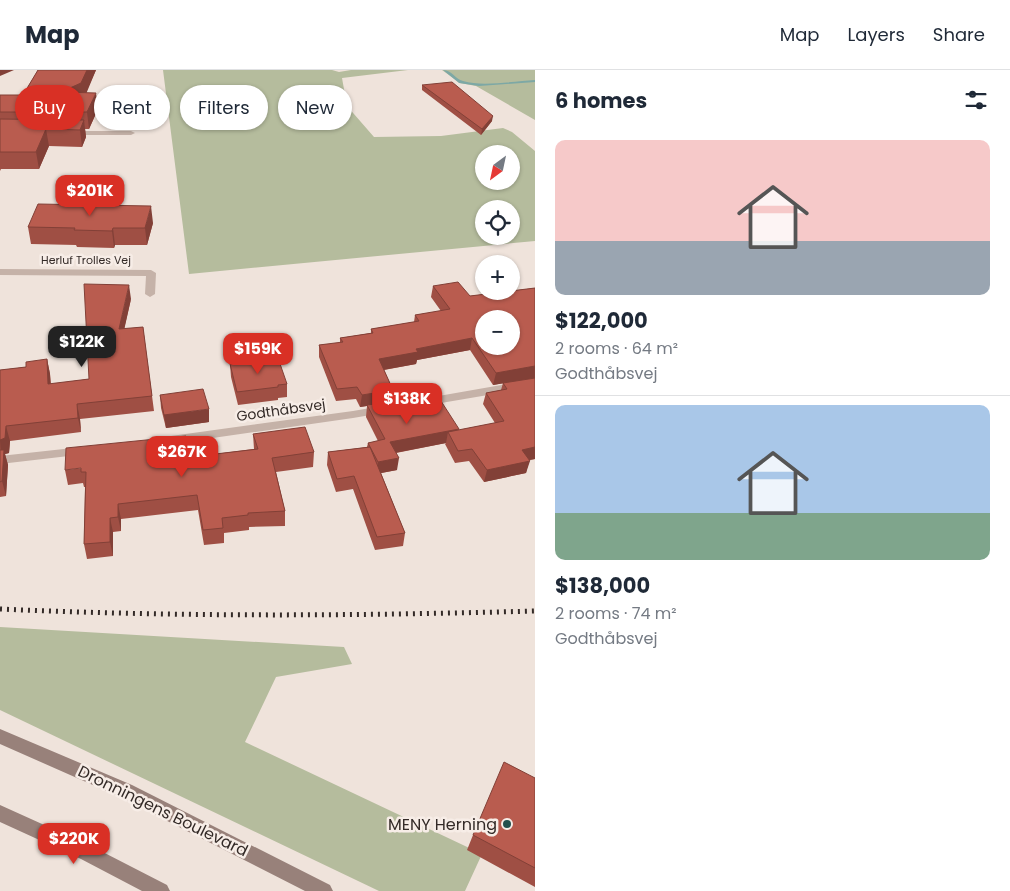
<!DOCTYPE html>
<meta charset="utf-8">
<style>
:root{--surface:#fff;--page:#f2f2f3;--text:#1f2937;--muted:#747a83;--line:#e0e1e3;--accent:#d93025}
body{margin:0;font-family:Poppins,sans-serif;background:var(--page);color:var(--text);height:100vh;display:flex;flex-direction:column;font-size:19px;white-space:nowrap}
*{box-sizing:border-box;margin:0}
p{font-size:16px;color:var(--muted)}
.icon{flex:none;width:28px;height:28px;fill:none;stroke:currentColor;stroke-width:2;stroke-linecap:round;stroke-linejoin:round}
.map{position:relative;flex:1;overflow:hidden}
.drawer{display:flex;flex-direction:column;background:var(--surface);width:475px}
.drawer>*{flex:none}
.banner{position:absolute;left:15px;top:15px;width:445px;height:45px;display:flex;gap:10px}
.needle{width:32px;rotate:213deg}
.tools{position:absolute;left:475px;top:75px;display:grid;gap:10px}
.tools a{display:grid;place-items:center;width:45px;height:45px;border-radius:50%;background:var(--surface);box-shadow:0 1px 4px #0004;font-size:25px}
.price{position:absolute;translate:-50% -42px;padding:0 11px;border-radius:10px;background:var(--accent);color:#fff;font-size:16px;line-height:32px;filter:drop-shadow(0 1px 2px #0008)}
.price::after{content:'';position:absolute;left:50%;top:30px;width:15px;height:11px;margin-left:-8px;background:inherit;clip-path:polygon(0 0,100% 0,50% 100%)}
.price.selected{background:#222;color:#fff}
ul{padding:0;list-style:none}
li{display:grid;align-content:center;gap:10px;height:265px;padding:0 20px}
li+li{border-top:1px solid var(--line)}
li span{display:grid;place-items:center;height:155px;border-radius:10px;color:#555}
li>.icon{margin-inline-start:auto}
span .icon{width:90px;height:90px;fill:#fffc;stroke-width:1}
li b{font-size:21px}
h2{display:flex;justify-content:space-between;align-items:center;height:60px;padding:0 20px;font-size:21px}
.chip{padding:0 18px;border-radius:22px;background:var(--surface);box-shadow:0 1px 4px #0004;font-size:18px;line-height:45px}
.chip.selected{background:var(--accent);color:#fff}
header{display:flex;align-items:center;gap:30px;box-sizing:border-box;height:70px;padding:0 25px;background:var(--surface);border-bottom:1px solid var(--line)}
header strong{font-size:24px}
nav{display:flex;gap:28px;margin-inline-start:auto;font-size:18px}
main{display:flex;flex:1;min-height:0}
.map>svg:first-child{display:block}
.green{fill:#b5bc9d;fill-rule:evenodd}
.lines{fill:none;stroke-linecap:round;stroke-linejoin:round}
.stream{fill:#7da8a5;fill-rule:evenodd}
.minor{fill:#c5b2a8;fill-rule:evenodd}
.secondary{fill:#98817a;fill-rule:evenodd}
.rail{stroke:#332a27;stroke-width:5;stroke-dasharray:2 5;stroke-linecap:butt}
.wall{fill:#9f4f44;fill-rule:evenodd}
.shaded-wall{fill:#824037}
.building{fill:#b95c4f;stroke:#824037;fill-rule:evenodd}
.poi-dot{fill:#22504d;stroke:#f7ede7;stroke-width:2}
.labels{text-anchor:middle;dominant-baseline:central;stroke-width:5;stroke-linejoin:round;paint-order:stroke}
.far-street-label{font-size:11px;fill:#332a27;stroke:#f7ede7}
.street-label{font-size:14px;fill:#332a27;stroke:#f7ede7}
.near-street-label{font-size:16px;fill:#332a27;stroke:#f7ede7}
.near-poi-label{font-size:16px;fill:#332a27;stroke:#f7ede7;text-anchor:end}
</style>
<header>
<strong>Map</strong>
<nav><a>Map</a><a>Layers</a><a>Share</a></nav>
</header>
<main>
<div class="map">
<svg width="535" height="821" viewBox="0 0 535 821">
<rect width="100%" height="100%" fill="#efe3db"/>
<!-- green -->
<path class="green" d="M163,0H332L339,2L351,0H408L342,8L347,36L374,67L441,66L503,58L512,62L535,81V171L189,204ZM484,84H511V111H484ZM484,139H511V166H484Z
M442,0H535V50L476,16L460,13Z
M0,557L344,577L352,594L276,607L245,672L482,784L465,821H379L0,640Z"/>
<g class="lines">
<!-- stream -->
<path class="stream" d="M443,0C452,0 455,9 463,11C483,17 514,11 535,10V12L479,16L459,13Z"/>
<!-- minor -->
<path class="minor" d="M67,61H131L135,63L131,65H70L66,63Z
M0,199L151,200L156,203L155,224L150,227L145,224L146,206L0,205Z
M535,309V317L353,348L171,374L165,370L171,366L353,341Z
M82,377L88,381L86,384L0,394V386Z"/>
<!-- secondary -->
<path class="secondary" d="M0,659L132,715L330,815L333,821H305L120,727L0,674Z
M0,735L93,777L167,815L170,821H142L81,789L0,752Z"/>
<!-- rail -->
<path class="rail" d="M0,539C178,547 357,546 535,541"/>
</g>
<!-- wall -->
<path class="wall" d="M38,0H96L86,22L98,39L89,59H85L86,67L82,77L49,76L39,99H1L0,101V25H23Z
M422,15L492,51L481,65L422,20Z
M153,153L147,175H115L114,178L77,177L76,175L31,174L28,157Z
M433,216L470,226L535,218V389L529,390L526,403L484,412L469,391L455,393L445,374L446,373L396,383L397,400L381,403L405,463L403,476L375,480L353,419L336,422L327,395L328,382L367,377L368,373L378,371L366,347L367,336L360,337L356,329L336,331L319,287V275L340,273V268L371,263V259L414,252L415,245L441,241L431,227ZM470,280L493,315L509,312L503,313L501,320L486,323L483,334L495,353L458,360L402,338L392,332L393,320L384,300L416,294L417,290Z
M131,229L124,259L143,257L154,341L80,349L81,362L10,371L9,383L5,384L8,395L6,426L0,427V428V300L26,297L47,289L50,304L51,314L89,309Z
M230,294L287,314V327L278,328V330L238,335L231,307Z
M160,325L209,352L166,358L161,338Z
M253,364L314,382L313,397L276,402L285,441V456L249,457V460L224,463V473L204,475L198,440L121,449V461L113,462V486L87,489L84,474L85,417H84L83,413L68,415L65,400L190,387L254,379Z
M535,708V817L467,780L473,765Z"/>
<!-- shaded-wall -->
<path class="shaded-wall" d="M0,0H14L0,6Z
M87,0H96L84,29L61,22Z
M96,23L98,39L89,59L87,42Z
M493,46L492,51L481,65L482,59Z
M84,50L86,67L82,77L80,60Z
M46,59L49,76L39,99L36,82Z
M151,136L153,153L147,175L145,158Z
M113,158L115,175L114,178L112,161Z
M129,215L131,229L121,274L119,259Z
M472,268L470,280L417,290L416,294L377,301L379,289L416,279Z
M47,289L50,304L51,329L48,314Z
M535,296V308L493,315L496,303Z
M393,320L392,332L360,337L362,325Z
M77,334L80,349L81,362L78,348Z
M209,339V352L166,358L164,345Z
M6,356L10,371L9,383L5,384L8,395L6,426L2,411L0,370Z
M459,359L456,371L448,362L446,373L389,384L390,372Z
M535,377V389L519,392L522,380Z
M399,388L397,400L376,404L378,392Z
M530,391L526,403L484,412L487,400Z
M118,434L121,449V461L118,447Z
M110,448L113,462V486L110,472Z"/>
<!-- building -->
<path class="building" d="M38,0H87L81,13L61,22L96,23L87,42H0V25H23Z
M452,12L493,46L482,59L422,15Z
M0,49L84,50L80,60L46,59L36,82H0Z
M38,134L151,136L145,158H113L112,161L74,160L75,158L28,157Z
M458,212L470,226L535,218V296L496,303L472,268L416,279L418,282L379,289L393,320L362,325L357,317L337,319L319,275L343,272L340,268L373,263L371,259L419,251L415,245L450,239L433,216ZM484,249H511V276H484Z
M84,214L129,215L119,259L143,257L152,326L77,334L78,348L6,356L5,368L0,370V300L26,297V292L47,289L48,314L89,309Z
M278,288L287,314L278,315V317L237,322L230,294Z
M535,308V377L522,380L530,391L487,400L472,379L458,381L448,362L504,351L486,323L507,319L503,313Z
M203,319L209,339L164,345L160,325Z
M398,331L402,338L441,331L459,359L390,372L399,388L378,392L368,373L385,369L367,335Z
M305,357L314,382L272,388L285,441L248,443V445L222,448L223,458L203,460L197,425L118,434V447L110,448V472L84,474L86,402H81V398L65,400L66,378L186,366L190,387L258,379L253,364Z
M370,377L405,463L377,467L354,406L337,409L328,382Z
M0,380H4L2,411L0,412Z
M504,692L535,708V798L473,765Z"/>
<!-- markers -->
<circle class="poi-dot" cx="507" cy="754" r="5"/>
<g class="labels">
<!-- far-street labels -->
<g class="far-street-label">
<text x="86" y="190">Herluf Trolles Vej</text>
</g>
<!-- street labels -->
<g class="street-label">
<text transform="translate(281 340) rotate(-8)">Godthåbsvej</text>
</g>
<!-- near-street labels -->
<g class="near-street-label">
<text transform="translate(163 741) rotate(26)">Dronningens Boulevard</text>
</g>
<!-- near-poi labels -->
<g class="near-poi-label">
<text x="497" y="754">MENY Herning</text>
</g>
</g>
</svg>
<div class="tools">
<a><svg class="needle" viewBox="-14 -14 28 28"><path d="M0-13l5 13h-10z" fill="#e53935"/><path d="M0 13l5-13h-10z" fill="#747a83"/></svg></a>
<a><svg class="icon" aria-label="locate" viewBox="0 0 24 24"><circle cx="12" cy="12" r="6"/><path d="M12 2v4M12 18v4M2 12h4M18 12h4"/></svg></a>
<a>+</a>
<a>−</a>
</div>
<b class="price" style="left:90px;top:147px">$201K</b>
<b class="price selected" style="left:82px;top:298px">$122K</b>
<b class="price" style="left:258px;top:305px">$159K</b>
<b class="price" style="left:407px;top:355px">$138K</b>
<b class="price" style="left:182px;top:408px">$267K</b>
<b class="price" style="left:74px;top:795px">$220K</b>
<div class="banner">
<a class="chip selected">Buy</a>
<a class="chip">Rent</a>
<a class="chip">Filters</a>
<a class="chip">New</a>
</div>
</div>
<section class="drawer">
<h2>6 homes<svg class="icon" aria-label="filters" viewBox="0 0 24 24"><path d="M4 7h16M4 17h16"/><circle cx="9" cy="7" r="2"/><circle cx="15" cy="17" r="2"/></svg></h2>
<ul>
<li><span style="background:linear-gradient(#f6c9c9 65%,#9aa5b1 0)"><svg class="icon" aria-label="home" viewBox="0 0 24 24"><path d="M3 11l9-7 9 7M6 9v11h12V9"/></svg></span><div><b>$122,000</b><p>2 rooms · 64 m²</p><p>Godthåbsvej</p></div></li>
<li><span style="background:linear-gradient(#a9c7e8 70%,#7fa58c 0)"><svg class="icon" aria-label="home" viewBox="0 0 24 24"><path d="M3 11l9-7 9 7M6 9v11h12V9"/></svg></span><div><b>$138,000</b><p>2 rooms · 74 m²</p><p>Godthåbsvej</p></div></li>
</ul>
</section>
</main>
